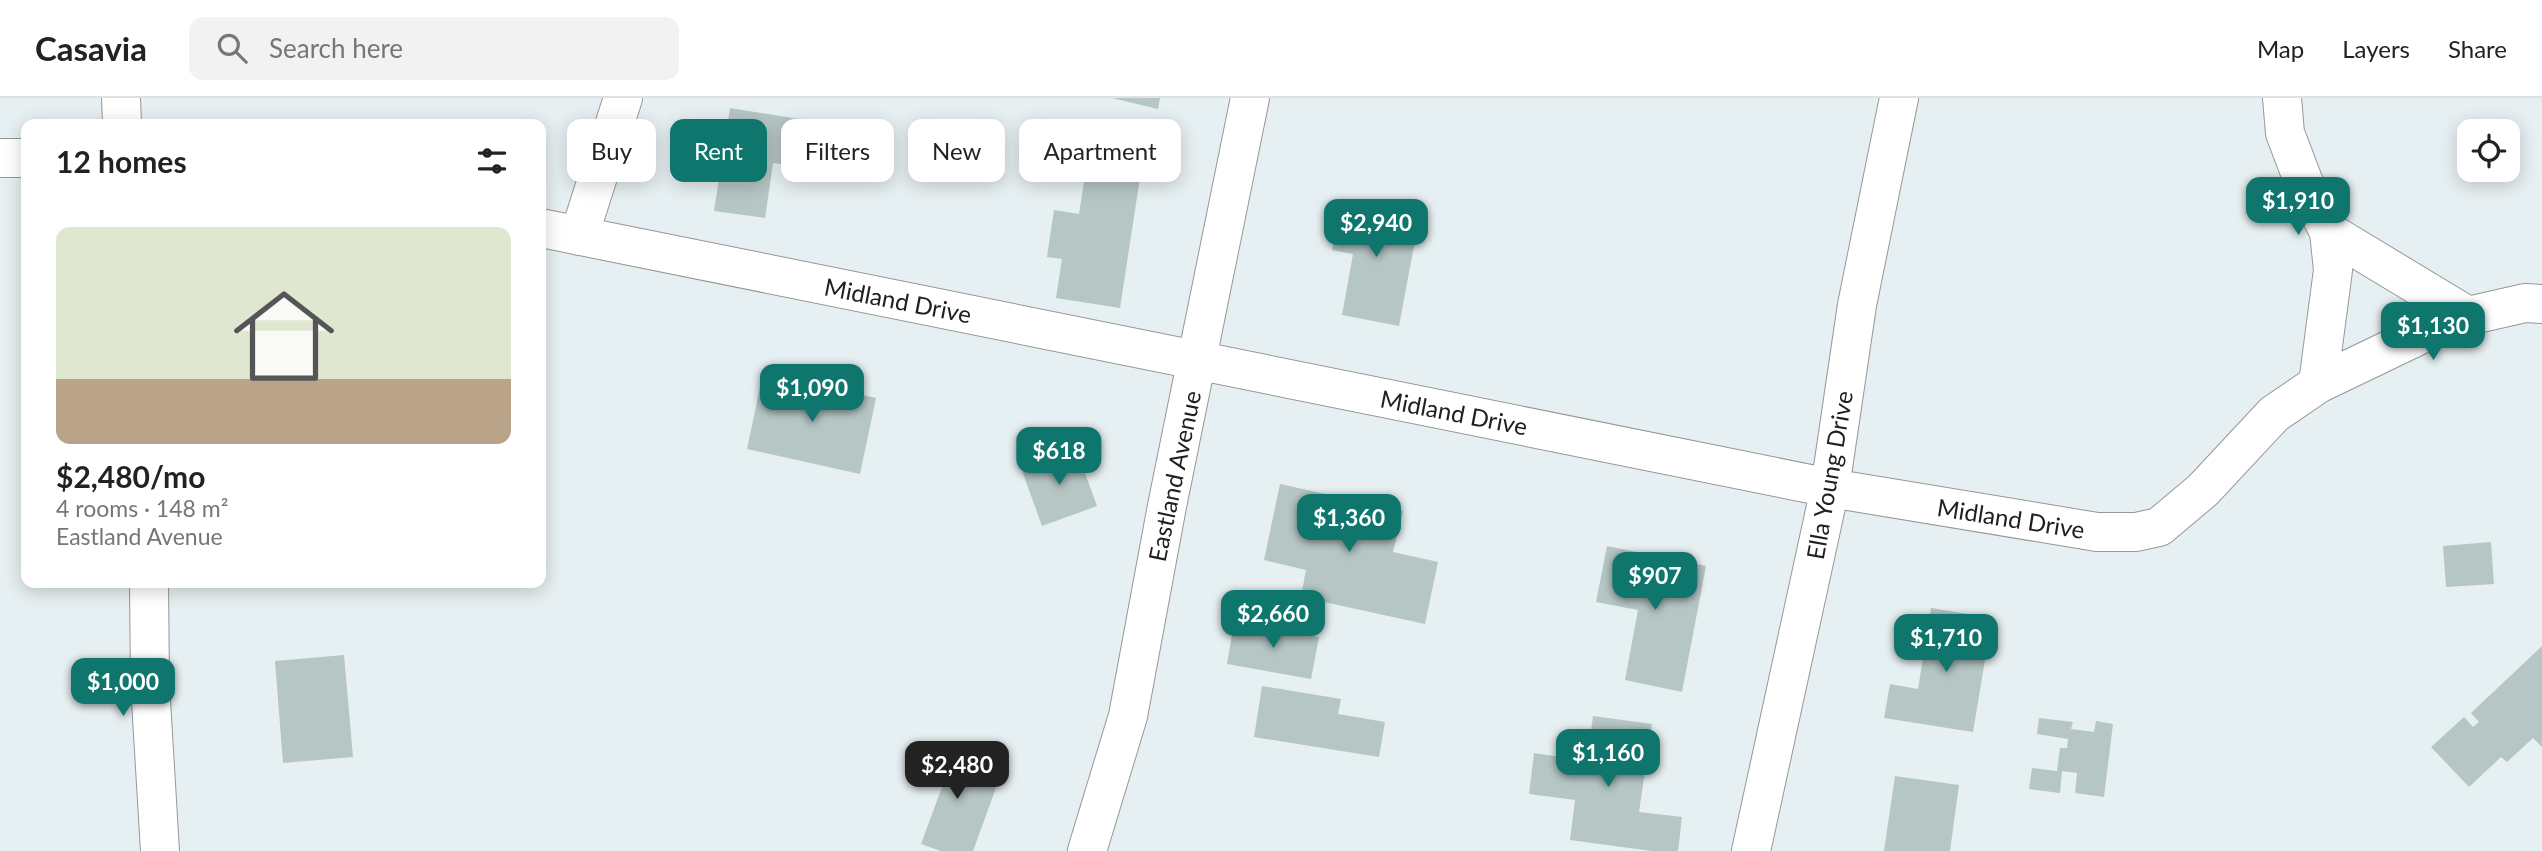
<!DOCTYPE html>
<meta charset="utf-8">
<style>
:root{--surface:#fff;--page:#f2f2f2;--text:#222;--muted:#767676;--line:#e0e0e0;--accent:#0f766e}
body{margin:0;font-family:Lato,sans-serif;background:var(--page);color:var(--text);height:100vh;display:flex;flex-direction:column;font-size:26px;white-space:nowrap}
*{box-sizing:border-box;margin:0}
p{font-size:23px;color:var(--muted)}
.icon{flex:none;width:38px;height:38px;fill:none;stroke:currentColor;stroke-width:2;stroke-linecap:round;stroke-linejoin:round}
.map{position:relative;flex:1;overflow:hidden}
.sheet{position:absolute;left:21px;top:21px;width:525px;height:469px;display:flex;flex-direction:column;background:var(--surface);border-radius:14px;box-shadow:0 4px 18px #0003}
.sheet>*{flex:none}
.top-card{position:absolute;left:567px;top:21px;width:665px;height:63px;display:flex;gap:14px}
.tools{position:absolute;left:2457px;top:21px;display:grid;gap:14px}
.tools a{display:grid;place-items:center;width:63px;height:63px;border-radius:14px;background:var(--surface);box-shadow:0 4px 18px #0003;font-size:35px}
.price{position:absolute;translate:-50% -60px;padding:0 16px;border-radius:14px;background:var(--accent);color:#fff;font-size:23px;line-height:46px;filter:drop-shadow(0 2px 4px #0008)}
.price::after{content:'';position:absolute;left:50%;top:42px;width:21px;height:16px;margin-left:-10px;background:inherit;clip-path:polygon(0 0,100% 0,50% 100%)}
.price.current{background:#222;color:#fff}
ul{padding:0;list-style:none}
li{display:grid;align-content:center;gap:14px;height:371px;padding:0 35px}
li span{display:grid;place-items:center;height:217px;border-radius:14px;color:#555}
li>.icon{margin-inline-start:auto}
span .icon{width:126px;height:126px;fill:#fffc;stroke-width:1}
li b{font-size:30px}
h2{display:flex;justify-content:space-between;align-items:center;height:84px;padding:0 35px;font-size:30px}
.pill{padding:0 24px;border-radius:14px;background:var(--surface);box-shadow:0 4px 18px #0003;font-size:24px;line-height:63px}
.pill.current{background:var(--accent);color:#fff}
header{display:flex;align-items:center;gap:42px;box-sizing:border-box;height:98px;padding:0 35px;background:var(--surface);border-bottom:2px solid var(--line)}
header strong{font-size:33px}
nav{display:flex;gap:38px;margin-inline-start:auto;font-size:24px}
.search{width:490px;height:63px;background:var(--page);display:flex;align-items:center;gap:18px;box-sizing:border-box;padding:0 24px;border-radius:14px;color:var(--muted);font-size:26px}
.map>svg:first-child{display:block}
.building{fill:#b5c6c5}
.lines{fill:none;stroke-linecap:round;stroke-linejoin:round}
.minor-casing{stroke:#979797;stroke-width:40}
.minor{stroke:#fff;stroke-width:38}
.labels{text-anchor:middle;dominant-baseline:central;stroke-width:6;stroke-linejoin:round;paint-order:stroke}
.street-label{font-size:24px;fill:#202020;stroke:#fff}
</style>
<header>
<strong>Casavia</strong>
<div class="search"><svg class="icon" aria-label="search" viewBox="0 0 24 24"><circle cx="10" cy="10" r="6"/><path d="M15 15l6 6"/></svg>Search here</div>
<nav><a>Map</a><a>Layers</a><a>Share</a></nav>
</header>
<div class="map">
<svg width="2542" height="753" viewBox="0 0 2542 753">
<rect width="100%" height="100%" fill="#e6eff1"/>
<!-- building -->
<path class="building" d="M1112,0H1160L1158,11Z
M730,10L818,24L811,70L773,65L765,120L714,113Z
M1091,38L1145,47L1120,210L1056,200L1062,161L1047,159L1054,112L1079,116Z
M1341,101L1420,116L1399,228L1342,217L1353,156L1332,152Z
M763,275L876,300L860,376L747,351Z
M1076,350L1097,408L1042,428L1021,370Z
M1280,386L1403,413L1393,454L1438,464L1425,526L1301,499L1306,472L1264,462Z
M2491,444L2494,486L2446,489L2443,448Z
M1607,448L1706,468L1682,594L1625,582L1638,512L1596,504Z
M1931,510L1992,520L1973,634L1884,620L1890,586L1918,591Z
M1234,524L1319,539L1311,581L1227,566Z
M2542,548V649L2533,640L2507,664L2501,659L2469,689L2431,649L2464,619L2473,629L2479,624L2471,615Z
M344,557L353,659L283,665L275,563Z
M1262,588L1341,601L1338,616L1385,624L1379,659L1254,639Z
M1593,618L1652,626L1639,714L1682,719L1678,753H1652L1570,742L1575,702L1529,696L1534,655L1587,663Z
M2039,620L2073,624L2071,631L2094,634L2096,623L2113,626L2104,699L2075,695L2077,675L2062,673L2060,695L2029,691L2032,670L2057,673L2060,650H2067L2068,641L2037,636Z
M929,650L1001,676L973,753H941L921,746L942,689L918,681Z
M1895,678L1959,687L1950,753H1884Z"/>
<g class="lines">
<!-- minor casing -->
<g class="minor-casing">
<path id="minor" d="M121,0L122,26
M2282,0L2285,35L2304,85L2329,134L2333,172L2318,286
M0,60H26
M541,130L1830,390L2097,434H2136L2159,429L2203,392L2274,316L2318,286L2422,236L2468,218L2525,205L2542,206
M2329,134L2468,218
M579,138L623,0
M149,485L150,586L160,753
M1087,753L1128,618L1167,408L1250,0
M1751,753L1830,390L1857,207L1899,0"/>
</g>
<!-- minor -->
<use href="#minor" class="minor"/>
</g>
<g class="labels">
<!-- street labels -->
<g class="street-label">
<text transform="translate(898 202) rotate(11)">Midland Drive</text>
<text transform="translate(1454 314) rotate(11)">Midland Drive</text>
<text transform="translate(1829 377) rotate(-80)">Ella Young Drive</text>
<text transform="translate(1174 378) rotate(-78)">Eastland Avenue</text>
<text transform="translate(2011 420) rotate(9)">Midland Drive</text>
</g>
</g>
</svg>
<div class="tools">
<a><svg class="icon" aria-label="locate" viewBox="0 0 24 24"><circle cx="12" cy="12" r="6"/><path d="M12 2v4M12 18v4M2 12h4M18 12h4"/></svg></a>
</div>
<b class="price" style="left:2298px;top:139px">$1,910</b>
<b class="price" style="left:1376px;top:161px">$2,940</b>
<b class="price" style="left:2433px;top:264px">$1,130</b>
<b class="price" style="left:812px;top:326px">$1,090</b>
<b class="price" style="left:1059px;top:389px">$618</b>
<b class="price" style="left:1349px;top:456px">$1,360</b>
<b class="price" style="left:1655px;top:514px">$907</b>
<b class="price" style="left:1273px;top:552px">$2,660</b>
<b class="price" style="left:1946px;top:576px">$1,710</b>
<b class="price" style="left:123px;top:620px">$1,000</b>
<b class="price" style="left:1608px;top:691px">$1,160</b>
<b class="price current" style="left:957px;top:703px">$2,480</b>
<div class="top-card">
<a class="pill">Buy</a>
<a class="pill current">Rent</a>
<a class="pill">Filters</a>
<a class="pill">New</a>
<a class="pill">Apartment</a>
</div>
<section class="sheet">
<h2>12 homes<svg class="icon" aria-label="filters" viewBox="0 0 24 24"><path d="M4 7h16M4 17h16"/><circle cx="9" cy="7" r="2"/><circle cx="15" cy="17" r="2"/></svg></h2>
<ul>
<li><span style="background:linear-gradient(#dfe7d0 70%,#b9a48a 0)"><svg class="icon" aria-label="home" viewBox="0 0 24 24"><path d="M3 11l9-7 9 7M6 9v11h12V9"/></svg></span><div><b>$2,480/mo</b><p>4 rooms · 148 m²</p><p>Eastland Avenue</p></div></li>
</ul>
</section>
</div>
